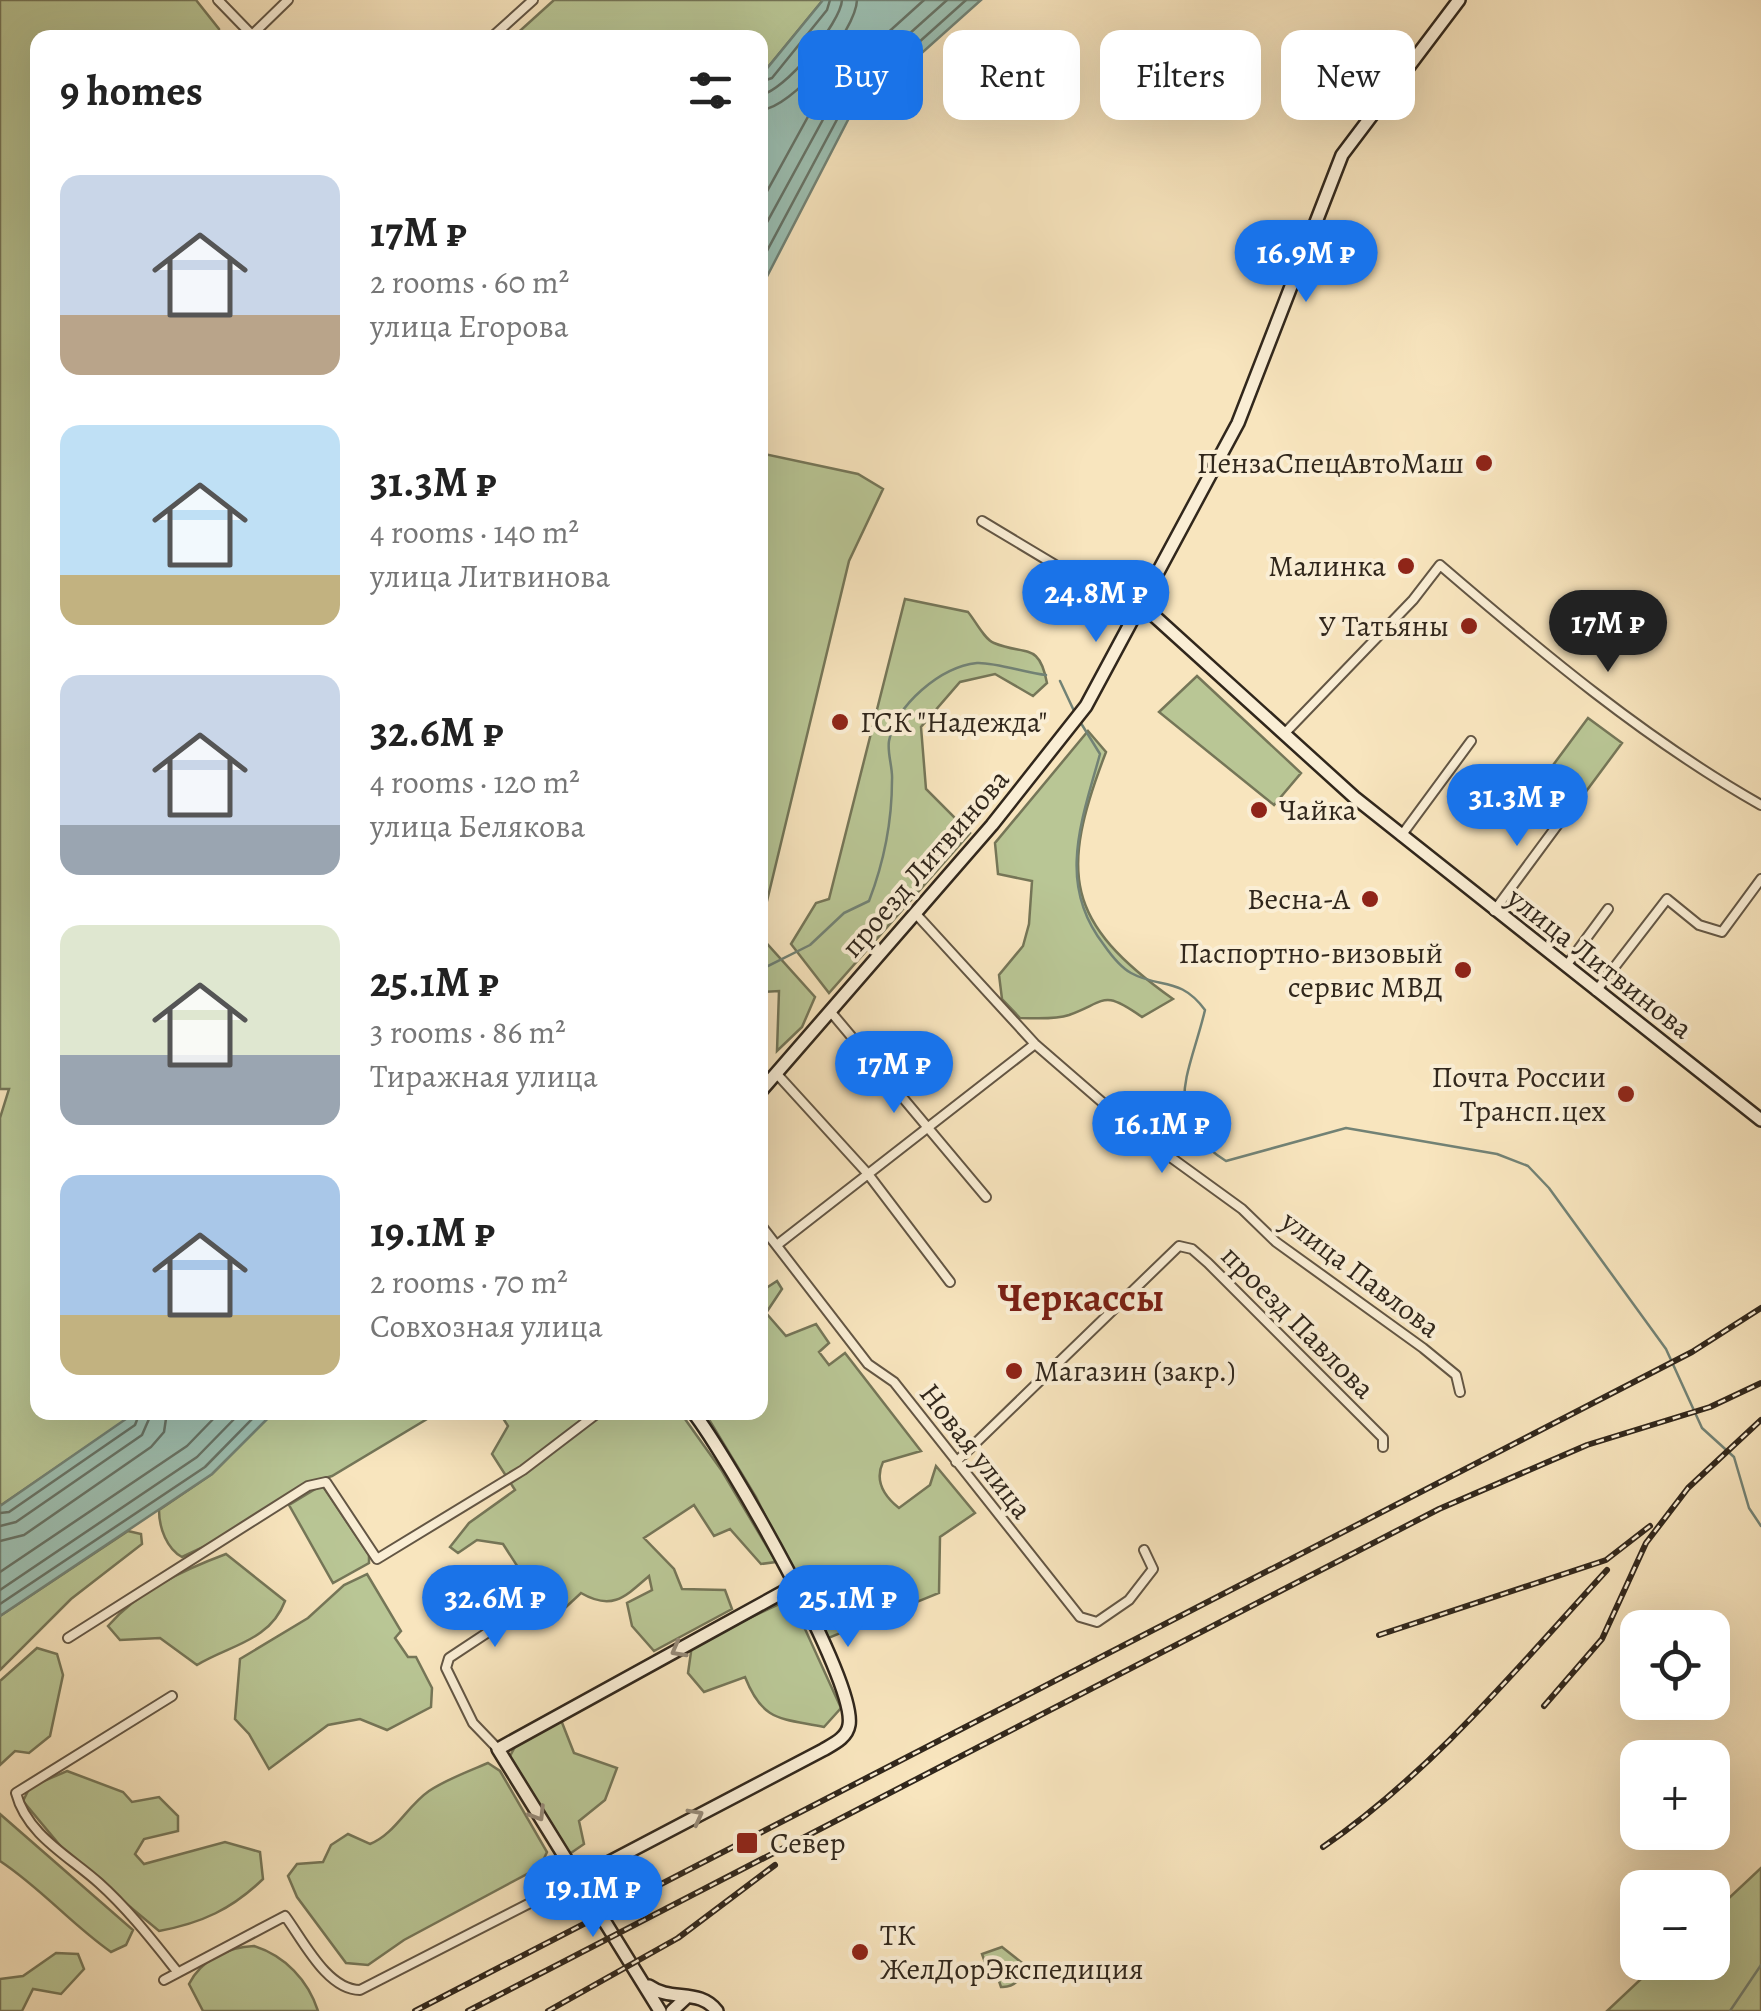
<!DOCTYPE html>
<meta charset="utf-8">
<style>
:root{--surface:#fff;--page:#f6f6f6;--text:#222;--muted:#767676;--accent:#1a73e8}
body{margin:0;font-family:Alegreya,serif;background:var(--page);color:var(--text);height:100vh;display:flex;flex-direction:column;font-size:38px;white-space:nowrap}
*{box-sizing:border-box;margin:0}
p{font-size:32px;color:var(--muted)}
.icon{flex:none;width:55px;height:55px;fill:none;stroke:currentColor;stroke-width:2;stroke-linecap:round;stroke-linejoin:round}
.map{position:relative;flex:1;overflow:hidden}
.sheet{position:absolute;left:30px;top:30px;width:738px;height:1390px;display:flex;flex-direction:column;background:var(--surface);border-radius:20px;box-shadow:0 10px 40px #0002}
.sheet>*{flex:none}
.guide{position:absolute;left:798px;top:30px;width:812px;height:90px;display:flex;gap:20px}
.tools{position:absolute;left:1620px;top:1610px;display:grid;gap:20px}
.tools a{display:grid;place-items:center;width:110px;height:110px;border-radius:20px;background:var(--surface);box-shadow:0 10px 40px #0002;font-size:50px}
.price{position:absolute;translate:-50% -85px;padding:0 22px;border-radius:35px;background:var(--accent);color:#fff;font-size:32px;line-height:65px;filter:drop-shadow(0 2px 5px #0008)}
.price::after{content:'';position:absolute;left:50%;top:60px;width:30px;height:22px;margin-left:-15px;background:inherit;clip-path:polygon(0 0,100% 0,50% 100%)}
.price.current{background:#222;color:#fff}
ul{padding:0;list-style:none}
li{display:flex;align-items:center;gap:30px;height:250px;padding:0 30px}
li span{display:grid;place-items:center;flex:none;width:280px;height:200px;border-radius:20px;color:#555}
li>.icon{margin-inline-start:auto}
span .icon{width:120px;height:120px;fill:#fffc;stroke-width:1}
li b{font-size:42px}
h2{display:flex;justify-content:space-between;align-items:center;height:120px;padding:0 30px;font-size:42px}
.chip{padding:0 35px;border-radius:20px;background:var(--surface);box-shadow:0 10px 40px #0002;font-size:35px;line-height:90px}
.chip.current{background:var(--accent);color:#fff}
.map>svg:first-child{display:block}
.green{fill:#b9c695;stroke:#757658;stroke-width:2.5}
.water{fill:#9dbfb1;stroke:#728275;stroke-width:2.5}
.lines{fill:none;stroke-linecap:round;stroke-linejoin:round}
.shore{stroke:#677366;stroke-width:2.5}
.stream{stroke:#728275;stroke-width:2.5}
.minor-casing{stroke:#635644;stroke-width:12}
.secondary-casing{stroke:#31271c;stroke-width:16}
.minor{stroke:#faeed5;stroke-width:8}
.secondary{stroke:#faeed5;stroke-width:11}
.rail-casing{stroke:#31271c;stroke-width:6}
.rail{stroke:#faeed5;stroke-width:2.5;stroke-dasharray:8;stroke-linecap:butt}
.oneway{stroke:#968a78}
.poi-dot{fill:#8f2418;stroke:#faeed5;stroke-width:4}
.labels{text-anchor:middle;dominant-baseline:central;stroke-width:8;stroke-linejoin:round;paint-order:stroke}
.poi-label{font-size:30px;fill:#31271c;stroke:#faeed5;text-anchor:end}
.street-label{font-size:30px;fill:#31271c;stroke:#faeed5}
.district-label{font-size:40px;font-weight:bold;fill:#7a1f14;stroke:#faeed5}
</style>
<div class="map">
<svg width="1761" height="2011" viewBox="0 0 1761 2011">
<rect width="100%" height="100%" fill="#f8e5be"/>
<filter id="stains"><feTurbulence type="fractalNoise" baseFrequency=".002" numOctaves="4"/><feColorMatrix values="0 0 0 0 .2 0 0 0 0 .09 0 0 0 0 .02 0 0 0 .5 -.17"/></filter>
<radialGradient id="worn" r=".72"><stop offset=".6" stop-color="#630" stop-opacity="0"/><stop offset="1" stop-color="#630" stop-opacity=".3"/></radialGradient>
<!-- green -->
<path class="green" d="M0,0H196L219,29V37L38,38V1412L136,1413L0,1506V1118L9,1089H0Z
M554,0H823L760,77V38H512Z
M760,453L858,474L883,489L849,561L760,930Z
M905,599L968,612C975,620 984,639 994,643C1025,656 1039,641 1047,683L1033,696L995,674L960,682L921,727L926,789L970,833L829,993L791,944L816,903L829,899Z
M1197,676L1301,773L1274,805L1159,712Z
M1588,718L1622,743L1576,805L1542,780Z
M1088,731L1106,752C1059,874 1065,922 1173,999L1142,1017C1102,989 1107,1001 1069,1015C1054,1020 1035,1018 1020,1018L1002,999L999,975L1023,946L1029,924L1032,881L998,874L995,843Z
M760,936L815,997L802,1027L777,1051L779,991L760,992Z
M777,1281L782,1289L766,1313L786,1336L816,1324L829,1343L819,1352L829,1365L845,1353L921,1451L883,1462C874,1481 884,1496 899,1508L930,1485L936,1466L975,1513L940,1537L939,1593L826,1639L756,1497L705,1413L760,1412V1292Z
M538,1412H680L722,1471L776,1562L761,1564L730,1529L714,1536L694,1505L644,1538L674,1569L682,1589L725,1590L732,1609L654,1651L632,1626L627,1603L652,1590L649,1576C625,1597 612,1611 581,1593L552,1620L503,1544L477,1540L458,1553L450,1547L469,1523L515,1490L492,1454L508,1426L501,1415L526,1413L531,1418Z
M273,1413H437L332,1476L305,1484L231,1534L182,1557C167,1549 159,1528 159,1510L212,1474Z
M322,1485L369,1555V1563L333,1583L289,1505Z
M128,1531L141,1534L142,1544L71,1599L0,1670V1616Z
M226,1554L285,1601C270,1641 230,1645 197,1665L160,1638L120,1640L108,1626C138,1591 183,1570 226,1554Z
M367,1574L401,1631L395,1638L408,1657H416L432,1688L431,1707L387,1730L360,1719L328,1725L269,1769L249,1734L235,1719L240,1659L308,1618L344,1585Z
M779,1604L800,1618L841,1708L824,1727C780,1718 763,1722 745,1677L704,1692L688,1673L692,1645Z
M37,1648L57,1654L63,1675L50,1736L29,1753L15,1751L0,1765V1681Z
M561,1720L574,1753L617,1768L605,1800L579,1821L584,1844L568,1855L509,1758L518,1741Z
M488,1763L500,1771L547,1852L540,1867L404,1940L368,1965L346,1963L297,1897L288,1876L297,1864L323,1862L331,1845L348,1834L370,1844C395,1834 407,1806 429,1791C447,1779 469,1771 488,1763Z
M67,1771L123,1792L132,1802L159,1797L178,1816V1831L144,1839L135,1854L144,1864L225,1842L260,1852L263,1879C232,1909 202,1923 159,1931L68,1855L23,1801L30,1787Z
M0,1814L133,1930L126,1945L111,1952C71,1924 41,1888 0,1861Z
M1761,1868V2011H1607L1658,1963L1712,1962L1713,1913Z
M254,1946C285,1956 308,1980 318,2011H203L189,1984C201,1960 227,1947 254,1946Z
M1002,1947L1026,1966C1022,1978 1015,1988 1001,1987L995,1969L988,1971L982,1954Z
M56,1953L78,1954L84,1969L61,1994L33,1989L22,2011H0V1979L23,1976Z"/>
<!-- water -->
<path class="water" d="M823,0H981L849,118L760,290V77Z
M136,1412L273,1413L212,1474L0,1616V1506Z"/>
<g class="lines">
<!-- shore -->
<path class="shore" d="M760,82L772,78L827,10L830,0
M760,95C783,93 841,23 842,0
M760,110C792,109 856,31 857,0
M760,204L821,93L924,0
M760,235L832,103L947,0
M760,264L841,112L966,0
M0,1513L9,1512L135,1425L140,1412
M0,1526L16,1522L142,1435L152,1412
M0,1541L24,1535L151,1447L164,1432L167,1412
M0,1572L187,1446L220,1412
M0,1590L197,1457L241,1412
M0,1604L205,1467L259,1412"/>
<!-- stream -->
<path class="stream" d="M1060,681L1075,713
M1079,720L1100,754C1082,820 1056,884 1104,945C1111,955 1120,967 1131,973C1160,989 1180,976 1205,1010C1190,1074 1158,1118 1226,1161L1346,1128L1497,1154L1528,1166L1549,1188L1666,1349L1702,1428L1734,1457L1749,1508L1761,1526
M760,970L810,945L844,913L869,901C884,862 892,822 892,780C893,768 887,753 889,741C896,705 940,667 977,663C994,662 1027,673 1046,675
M1730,2011L1761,1965"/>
<!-- minor casing -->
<g class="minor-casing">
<path id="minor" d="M218,0L252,35L288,0
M491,38L533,0
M982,521L1112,599L1141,604
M1284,734L1413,600L1440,565C1540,651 1646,740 1761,805
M1401,836L1471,741
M1494,911L1570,808
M916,914L1035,1044L1140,1135L1242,1209L1276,1242L1423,1348L1456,1375L1460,1392
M1566,966L1608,909
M1596,991L1667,899L1699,925L1722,932L1761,879
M830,1011L986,1197
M776,1073L868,1174L950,1282
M760,1224L868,1364L894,1382L1080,1617L1097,1622L1129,1600L1153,1569L1144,1550
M777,1245L1035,1044
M956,1462L1179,1246L1192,1249L1208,1263L1383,1438V1447
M68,1638L308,1486L326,1482L377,1559L523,1470L599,1412
M172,1696L16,1793C27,1835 69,1856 99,1883C128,1909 152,1940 176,1970
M498,1749L473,1723L446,1668L449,1658L520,1611
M164,1980L285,1916C303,1940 327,1990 360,1990L579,1878"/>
</g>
<!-- secondary casing -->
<g class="secondary-casing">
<path id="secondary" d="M1141,604L1354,797L1761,1120
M760,1092L992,825L1086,706L1238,423L1342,155L1459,0
M579,1878L823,1750C833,1744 847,1738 849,1725C857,1681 726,1454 693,1412
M649,1986C671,2002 700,1988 717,2011
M660,2011L498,1749L794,1586
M672,2011L687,1997"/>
</g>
<!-- minor -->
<use href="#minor" class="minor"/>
<!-- secondary -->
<use href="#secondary" class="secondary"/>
<!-- rail casing -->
<g class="rail-casing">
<path id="rail" d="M1379,1635L1606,1560L1650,1526
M1544,1706L1602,1639L1646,1543L1688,1488L1761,1420
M1323,1847C1432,1772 1518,1667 1607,1570
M415,2011L1692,1352L1761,1308
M468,2011L1439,1509L1587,1445L1710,1407L1761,1383
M548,2011L678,1938L775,1865"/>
</g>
<!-- rail -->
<use href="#rail" class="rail"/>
</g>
<!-- one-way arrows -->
<defs><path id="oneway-chevron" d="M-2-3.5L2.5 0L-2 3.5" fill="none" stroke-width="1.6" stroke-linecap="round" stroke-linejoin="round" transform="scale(2.5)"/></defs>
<g class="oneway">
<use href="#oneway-chevron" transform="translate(678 1650) rotate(151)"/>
<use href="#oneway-chevron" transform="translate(538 1814) rotate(58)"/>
<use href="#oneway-chevron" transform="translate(696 1816) rotate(-28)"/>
</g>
<!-- markers -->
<g class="poi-dot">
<circle cx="1484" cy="463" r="10"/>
<circle cx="1406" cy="566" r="10"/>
<circle cx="1469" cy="626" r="10"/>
<circle cx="840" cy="722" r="10"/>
<circle cx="1259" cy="810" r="10"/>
<circle cx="1370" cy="899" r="10"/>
<circle cx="1463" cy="970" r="10"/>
<circle cx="1626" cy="1094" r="10"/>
<circle cx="1014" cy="1371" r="10"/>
<rect x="735" y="1831" width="24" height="24" rx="5"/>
<circle cx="860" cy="1952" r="10"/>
</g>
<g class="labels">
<!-- poi labels -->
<g class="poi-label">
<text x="1464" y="463">ПензаСпецАвтоМаш</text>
<text x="1386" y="566">Малинка</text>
<text x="1449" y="626">У Татьяны</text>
<text x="860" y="722" text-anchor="start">ГСК "Надежда"</text>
<text x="1279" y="810" text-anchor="start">Чайка</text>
<text x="1350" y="899">Весна-А</text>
<text x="1443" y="953">Паспортно-визовый<tspan x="1443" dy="34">сервис МВД</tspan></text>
<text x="1606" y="1077">Почта России<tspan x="1606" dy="34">Трансп.цех</tspan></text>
<text x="1034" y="1371" text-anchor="start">Магазин (закр.)</text>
<text x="770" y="1843" text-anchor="start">Север</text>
<text x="880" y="1935" text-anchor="start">ТК<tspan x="880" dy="34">ЖелДорЭкспедиция</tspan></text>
</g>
<!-- street labels -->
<g class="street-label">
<text transform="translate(925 863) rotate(-49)">проезд Литвинова</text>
<text transform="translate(1600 963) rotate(38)">улица Литвинова</text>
<text transform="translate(1361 1274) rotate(37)">улица Павлова</text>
<text transform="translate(1298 1322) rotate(45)">проезд Павлова</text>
<text transform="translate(976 1451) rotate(52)">Новая улица</text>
</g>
<!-- district labels -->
<g class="district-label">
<text x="1081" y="1297">Черкассы</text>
</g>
</g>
<rect width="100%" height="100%" filter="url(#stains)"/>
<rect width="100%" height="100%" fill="url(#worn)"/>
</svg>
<div class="tools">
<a><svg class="icon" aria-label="locate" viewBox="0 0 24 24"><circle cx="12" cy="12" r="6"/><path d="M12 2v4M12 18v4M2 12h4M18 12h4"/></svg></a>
<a>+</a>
<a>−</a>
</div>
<b class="price" style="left:1306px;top:305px">16.9M ₽</b>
<b class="price" style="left:1096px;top:645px">24.8M ₽</b>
<b class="price current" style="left:1608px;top:675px">17M ₽</b>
<b class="price" style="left:1517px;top:849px">31.3M ₽</b>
<b class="price" style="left:894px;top:1116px">17M ₽</b>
<b class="price" style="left:1162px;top:1176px">16.1M ₽</b>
<b class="price" style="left:495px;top:1650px">32.6M ₽</b>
<b class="price" style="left:848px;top:1650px">25.1M ₽</b>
<b class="price" style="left:593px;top:1940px">19.1M ₽</b>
<div class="guide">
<a class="chip current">Buy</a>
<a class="chip">Rent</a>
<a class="chip">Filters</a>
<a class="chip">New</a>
</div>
<section class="sheet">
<h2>9 homes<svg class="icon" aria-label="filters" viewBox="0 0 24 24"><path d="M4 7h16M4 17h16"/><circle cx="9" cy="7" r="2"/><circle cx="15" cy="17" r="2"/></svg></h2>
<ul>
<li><span style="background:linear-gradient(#c9d6e8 70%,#b9a48a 0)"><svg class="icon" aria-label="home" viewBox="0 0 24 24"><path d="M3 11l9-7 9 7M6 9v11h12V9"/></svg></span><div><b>17M ₽</b><p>2 rooms · 60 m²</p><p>улица Егорова</p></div></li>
<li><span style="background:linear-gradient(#bfe0f5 75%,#c2b280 0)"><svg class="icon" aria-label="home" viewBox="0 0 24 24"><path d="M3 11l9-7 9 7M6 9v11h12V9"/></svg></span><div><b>31.3M ₽</b><p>4 rooms · 140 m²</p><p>улица Литвинова</p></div></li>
<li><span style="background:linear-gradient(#c9d6e8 75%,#9aa5b1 0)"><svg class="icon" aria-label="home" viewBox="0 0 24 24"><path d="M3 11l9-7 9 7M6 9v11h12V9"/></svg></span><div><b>32.6M ₽</b><p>4 rooms · 120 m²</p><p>улица Белякова</p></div></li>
<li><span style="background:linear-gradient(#dfe7d0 65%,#9aa5b1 0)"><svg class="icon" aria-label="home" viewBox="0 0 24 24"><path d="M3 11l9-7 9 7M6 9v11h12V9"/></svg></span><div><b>25.1M ₽</b><p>3 rooms · 86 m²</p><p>Тиражная улица</p></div></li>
<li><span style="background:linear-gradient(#a9c7e8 70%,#c2b280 0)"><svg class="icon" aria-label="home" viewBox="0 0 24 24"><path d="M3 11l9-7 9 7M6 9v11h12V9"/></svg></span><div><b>19.1M ₽</b><p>2 rooms · 70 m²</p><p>Совхозная улица</p></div></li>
</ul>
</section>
</div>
